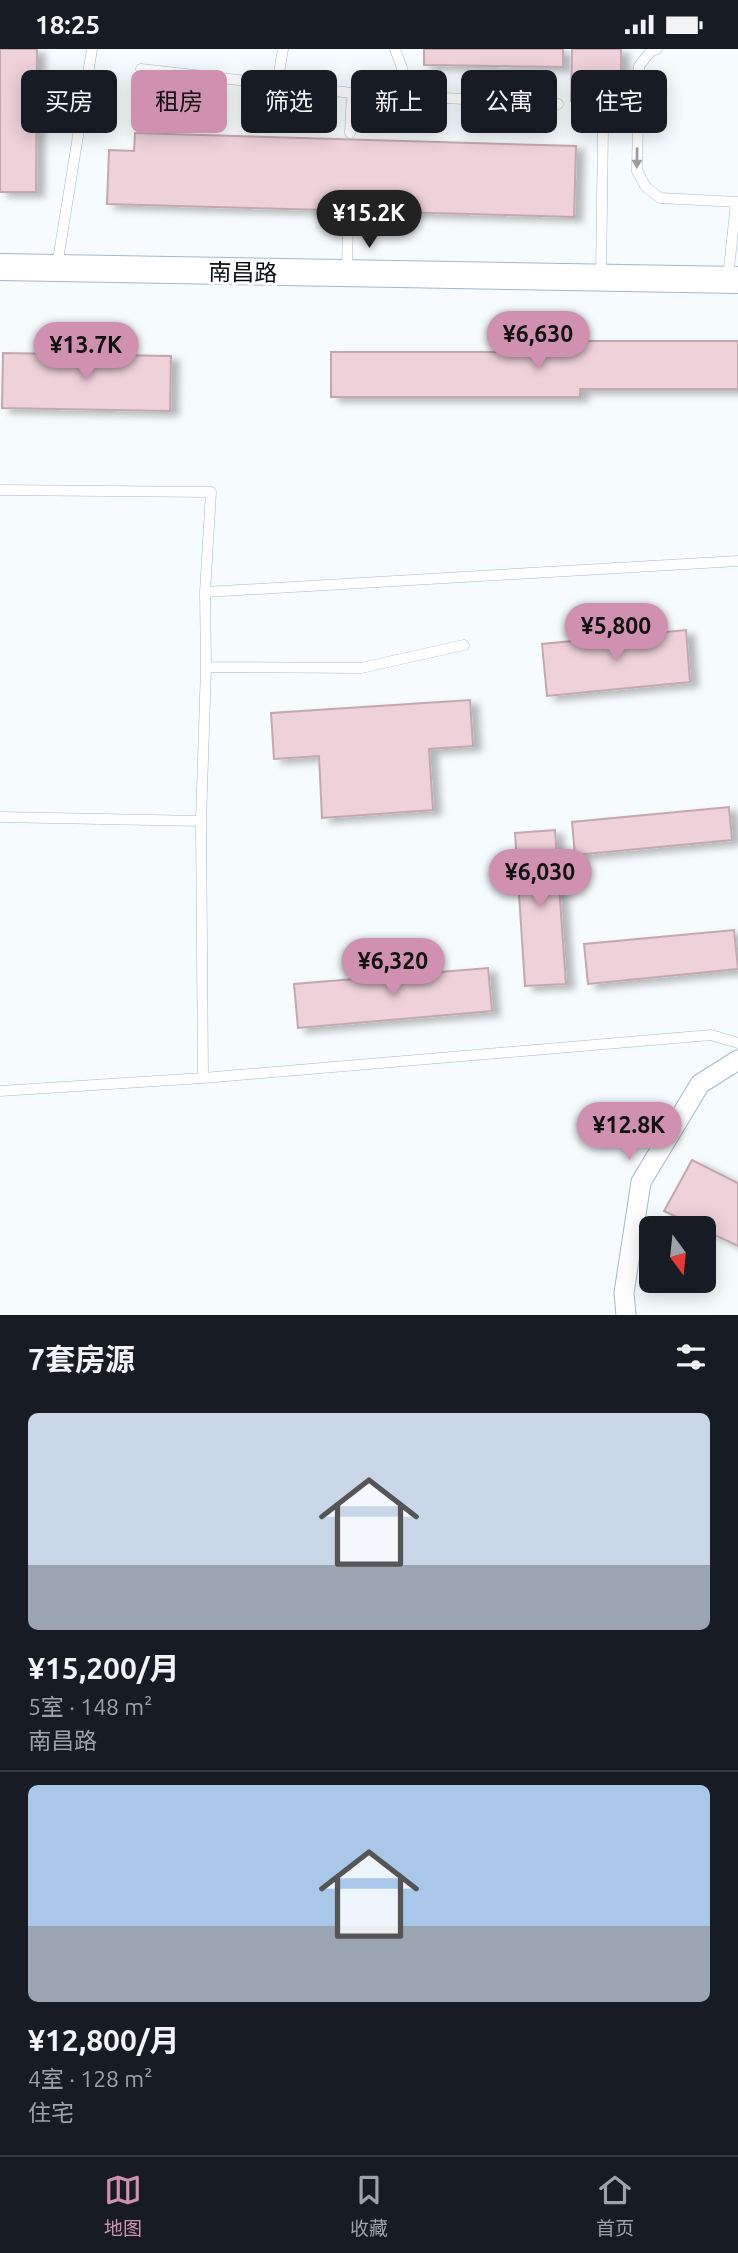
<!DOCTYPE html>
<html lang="zh">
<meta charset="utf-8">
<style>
:root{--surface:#171b24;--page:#242831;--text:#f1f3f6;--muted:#9ea1a6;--line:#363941;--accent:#d091b0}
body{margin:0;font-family:Ubuntu,"Noto Sans SC",sans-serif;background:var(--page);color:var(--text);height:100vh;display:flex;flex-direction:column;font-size:26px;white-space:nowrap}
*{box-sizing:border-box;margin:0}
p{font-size:23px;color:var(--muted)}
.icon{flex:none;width:38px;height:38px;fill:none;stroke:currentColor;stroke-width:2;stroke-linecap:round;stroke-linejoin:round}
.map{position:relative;height:1266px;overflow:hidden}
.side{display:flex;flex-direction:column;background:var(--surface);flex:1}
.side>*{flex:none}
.hud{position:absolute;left:21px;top:21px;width:696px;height:63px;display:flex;gap:14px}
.needle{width:46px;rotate:165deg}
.tools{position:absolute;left:639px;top:1167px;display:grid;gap:14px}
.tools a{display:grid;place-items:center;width:77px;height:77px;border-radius:10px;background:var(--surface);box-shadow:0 4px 18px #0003;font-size:35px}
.price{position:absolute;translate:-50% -60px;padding:0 16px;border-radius:24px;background:var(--accent);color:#111;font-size:23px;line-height:46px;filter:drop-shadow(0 2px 4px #0008)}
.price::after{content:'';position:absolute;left:50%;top:42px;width:21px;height:16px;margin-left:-10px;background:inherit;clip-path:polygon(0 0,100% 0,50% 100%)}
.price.current{background:#222;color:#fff}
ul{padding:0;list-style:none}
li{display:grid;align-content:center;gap:14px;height:371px;padding:0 28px}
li+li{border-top:2px solid var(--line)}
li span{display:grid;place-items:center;height:217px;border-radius:10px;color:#555}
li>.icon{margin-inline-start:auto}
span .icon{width:126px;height:126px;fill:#fffc;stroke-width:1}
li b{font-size:30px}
h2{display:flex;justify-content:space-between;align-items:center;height:84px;padding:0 28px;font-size:30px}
.pill{padding:0 24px;border-radius:10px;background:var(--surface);box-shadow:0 4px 18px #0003;font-size:24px;line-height:63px}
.pill.current{background:var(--accent);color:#111}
.status{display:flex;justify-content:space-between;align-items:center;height:49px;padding:0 35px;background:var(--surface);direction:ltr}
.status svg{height:19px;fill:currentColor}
.tabs{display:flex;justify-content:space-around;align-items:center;height:98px;border-top:2px solid var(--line);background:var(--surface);font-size:19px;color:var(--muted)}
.tabs a{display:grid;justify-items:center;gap:4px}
.tabs .current{color:var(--accent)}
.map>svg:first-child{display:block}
.building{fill:#eed1d9;stroke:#c4a8af;stroke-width:2;filter:url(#shadow)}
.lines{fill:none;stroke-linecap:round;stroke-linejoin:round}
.lane-casing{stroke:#a1bac8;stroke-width:11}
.street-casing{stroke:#a1bac8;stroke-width:21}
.secondary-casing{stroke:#a1bac8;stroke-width:28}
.lane{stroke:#fff;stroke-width:10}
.street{stroke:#fff;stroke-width:19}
.secondary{stroke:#fff;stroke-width:26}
.oneway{fill:#9b9fa1}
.labels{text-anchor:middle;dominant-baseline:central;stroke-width:6;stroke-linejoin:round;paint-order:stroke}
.street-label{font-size:23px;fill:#060e13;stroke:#fff}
</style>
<div class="status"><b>18:25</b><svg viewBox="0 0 49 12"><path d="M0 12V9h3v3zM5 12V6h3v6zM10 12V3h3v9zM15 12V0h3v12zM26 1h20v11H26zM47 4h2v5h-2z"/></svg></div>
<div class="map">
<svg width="738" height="1266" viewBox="0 0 738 1266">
<defs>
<filter id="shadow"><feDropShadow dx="8" dy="4.5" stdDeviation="3.5" flood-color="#0004"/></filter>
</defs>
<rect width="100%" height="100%" fill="#f6fbfe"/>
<!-- building -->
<path class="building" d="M0,0H37L36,143H0Z
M424,0H563V18L424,16Z
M572,0H621V52H571Z
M135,84L576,97L574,168L107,155L109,101L134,102Z
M574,292H738V340H580V348H331V303H574Z
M3,304L171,307L170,362L2,359Z
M686,581L690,633L547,647L542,595Z
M470,651L473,697L429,700L433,761L322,769L319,707L274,710L271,664Z
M729,758L732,791L575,806L572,773Z
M555,781L566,935L525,937L515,784Z
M734,881L738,920L588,935L584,895Z
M488,919L492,962L298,979L294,935Z
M692,1111L738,1134V1197L664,1162Z"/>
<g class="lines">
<!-- lane casing -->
<g class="lane-casing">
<path id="lane" d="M395,0L402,19L399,47
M657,0L651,2L639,17L637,122L646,138L660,149L738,153
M141,20L352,44L558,55
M277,36L283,0
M350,84L352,44
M57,217L92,0
M347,224L348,171
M601,228L603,78
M728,229L736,153
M0,441L211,443L205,543
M206,618L361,619L464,596
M0,768L201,772
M203,1029L201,772L206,618L205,543L738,512
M0,1042L203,1029L711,986L738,994"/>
</g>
<!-- street casing -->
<g class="street-casing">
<path id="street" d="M626,1266L624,1244L641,1133L700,1035L738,1011"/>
</g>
<!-- secondary casing -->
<g class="secondary-casing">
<path id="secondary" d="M0,218L738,231"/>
</g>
<!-- lane -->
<use href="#lane" class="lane"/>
<!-- street -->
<use href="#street" class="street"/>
<!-- secondary -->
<use href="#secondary" class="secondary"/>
</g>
<!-- one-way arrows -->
<defs><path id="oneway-solid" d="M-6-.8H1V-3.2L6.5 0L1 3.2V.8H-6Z" transform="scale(1.75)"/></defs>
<use class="oneway" href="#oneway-solid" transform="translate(637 109) rotate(91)"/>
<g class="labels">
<!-- street labels -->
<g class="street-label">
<text transform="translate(243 223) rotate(1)">南昌路</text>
</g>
</g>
</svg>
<div class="tools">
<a><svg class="needle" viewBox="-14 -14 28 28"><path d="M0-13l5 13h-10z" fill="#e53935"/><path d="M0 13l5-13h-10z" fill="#9ea1a6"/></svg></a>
</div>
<b class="price current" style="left:369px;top:201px">¥15.2K</b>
<b class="price" style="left:538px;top:322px">¥6,630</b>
<b class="price" style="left:86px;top:333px">¥13.7K</b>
<b class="price" style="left:616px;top:614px">¥5,800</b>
<b class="price" style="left:540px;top:860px">¥6,030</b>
<b class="price" style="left:393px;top:949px">¥6,320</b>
<b class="price" style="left:629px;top:1113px">¥12.8K</b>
<div class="hud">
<a class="pill">买房</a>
<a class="pill current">租房</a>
<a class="pill">筛选</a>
<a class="pill">新上</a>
<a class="pill">公寓</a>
<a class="pill">住宅</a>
</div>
</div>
<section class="side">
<h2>7套房源<svg class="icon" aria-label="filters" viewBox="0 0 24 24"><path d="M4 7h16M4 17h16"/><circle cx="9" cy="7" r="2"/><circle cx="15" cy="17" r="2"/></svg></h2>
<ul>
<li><span style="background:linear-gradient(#c9d6e8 70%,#9aa5b1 0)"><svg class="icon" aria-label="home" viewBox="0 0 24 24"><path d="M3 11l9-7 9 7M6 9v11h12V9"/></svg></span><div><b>¥15,200/月</b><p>5室 · 148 m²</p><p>南昌路</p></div></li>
<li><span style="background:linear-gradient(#a9c7e8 65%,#9aa5b1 0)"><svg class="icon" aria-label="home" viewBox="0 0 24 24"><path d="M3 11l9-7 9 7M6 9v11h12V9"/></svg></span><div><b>¥12,800/月</b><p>4室 · 128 m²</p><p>住宅</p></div></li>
</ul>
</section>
<nav class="tabs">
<a class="current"><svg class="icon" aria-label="map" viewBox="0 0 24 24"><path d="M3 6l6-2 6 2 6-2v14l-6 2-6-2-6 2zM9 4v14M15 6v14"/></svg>地图</a>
<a><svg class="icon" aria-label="saved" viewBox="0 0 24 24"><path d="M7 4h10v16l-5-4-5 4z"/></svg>收藏</a>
<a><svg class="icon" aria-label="home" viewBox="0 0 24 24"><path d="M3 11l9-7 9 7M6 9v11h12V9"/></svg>首页</a>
</nav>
